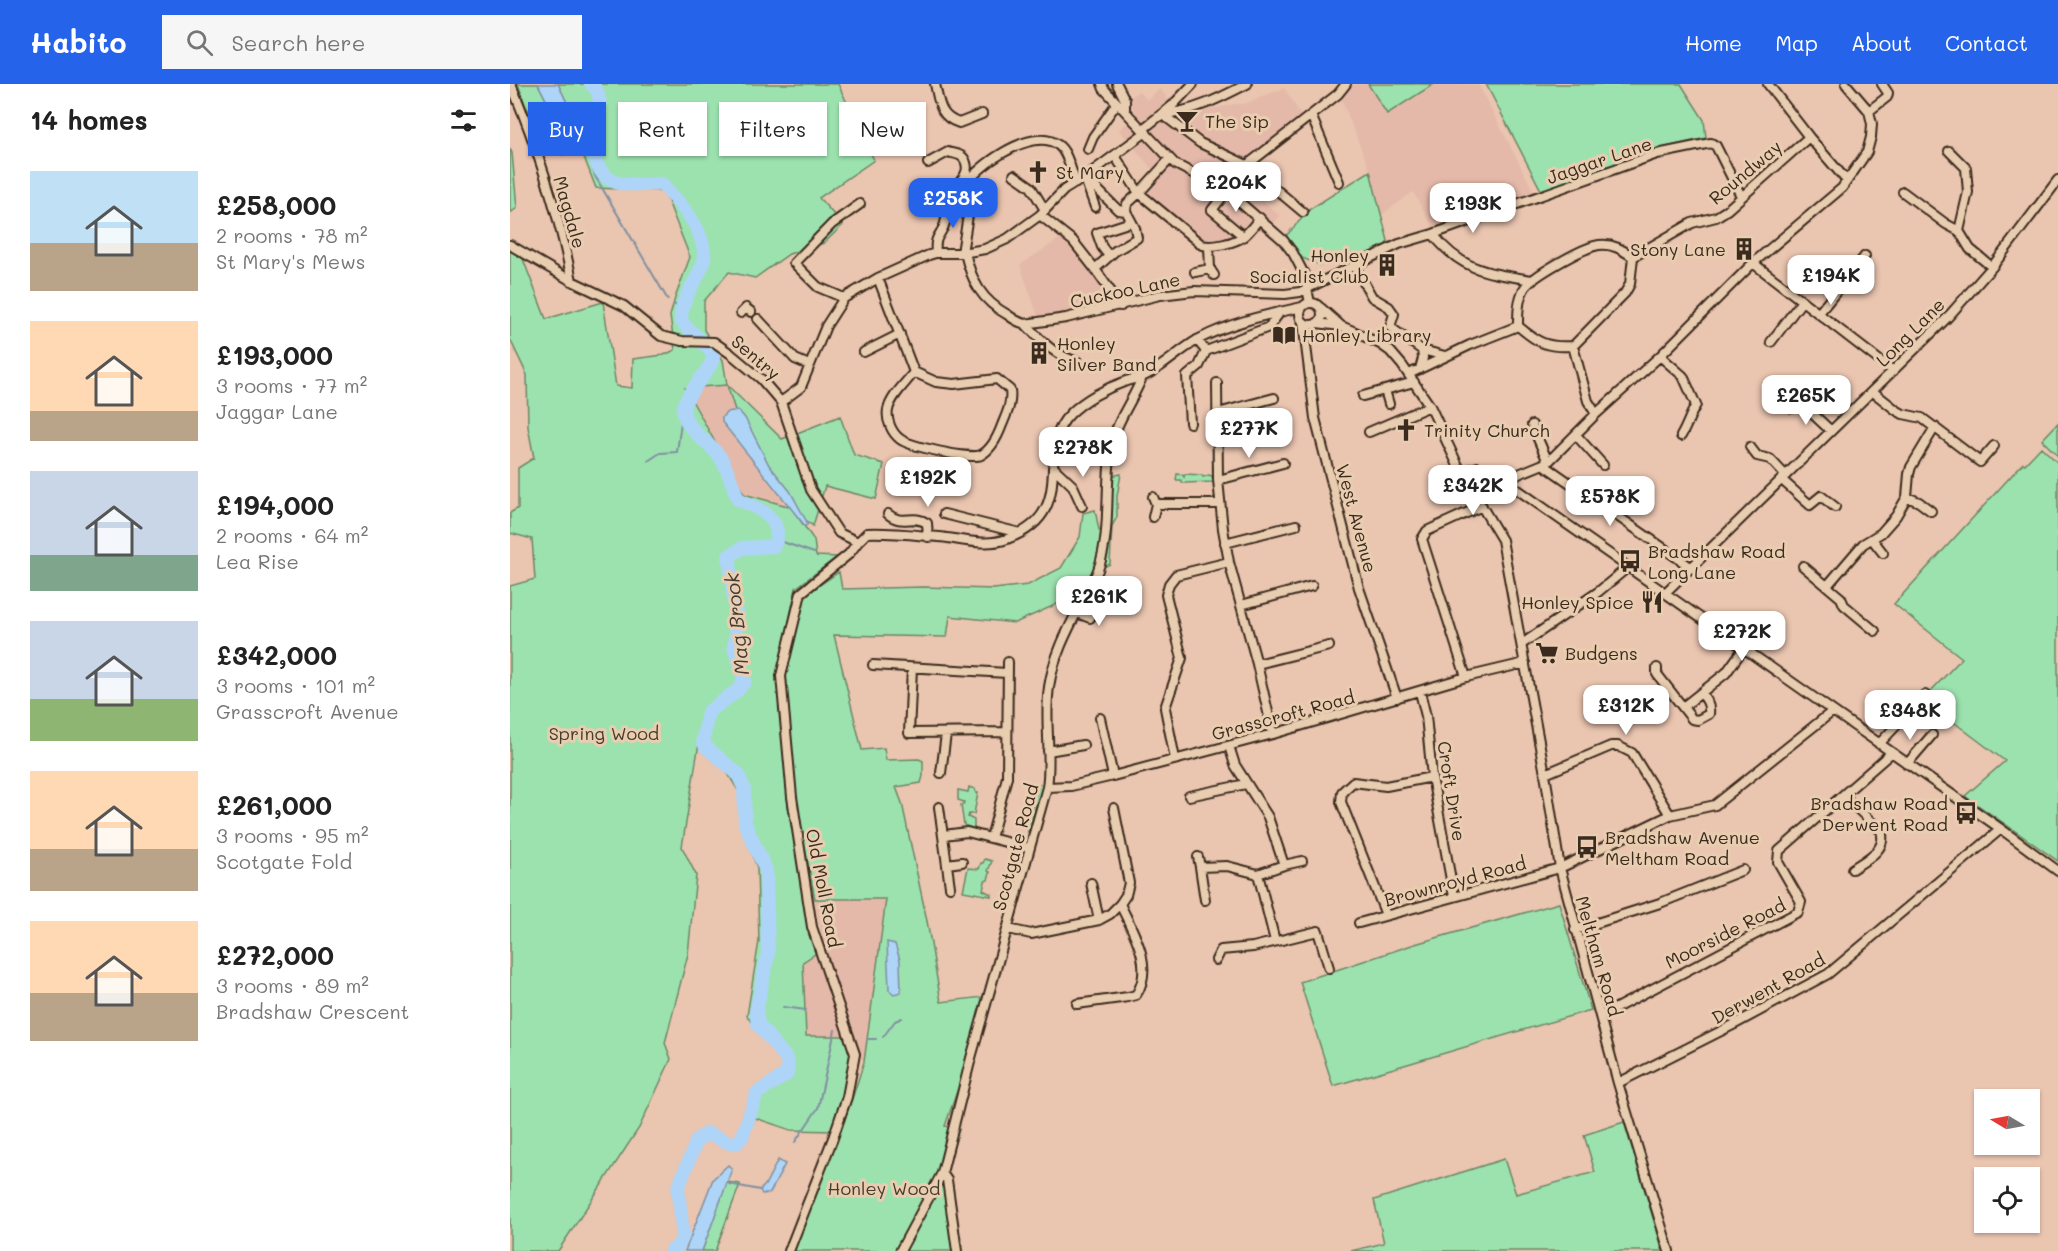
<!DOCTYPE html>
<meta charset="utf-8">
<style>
:root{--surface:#fff;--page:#f6f6f6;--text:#222;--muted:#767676;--accent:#2563eb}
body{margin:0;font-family:Mali,sans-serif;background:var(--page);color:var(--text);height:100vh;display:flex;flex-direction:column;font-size:22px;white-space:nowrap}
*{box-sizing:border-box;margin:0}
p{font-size:20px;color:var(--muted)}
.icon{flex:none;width:33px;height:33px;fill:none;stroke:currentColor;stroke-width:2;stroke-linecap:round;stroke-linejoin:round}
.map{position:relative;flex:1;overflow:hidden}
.details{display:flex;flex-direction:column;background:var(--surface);width:510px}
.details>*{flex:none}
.top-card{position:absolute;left:18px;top:18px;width:570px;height:54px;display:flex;gap:12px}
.needle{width:39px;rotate:280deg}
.controls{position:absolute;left:1464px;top:1005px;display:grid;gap:12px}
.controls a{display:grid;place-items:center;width:66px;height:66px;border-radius:0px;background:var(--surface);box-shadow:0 2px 4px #0004;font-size:30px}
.price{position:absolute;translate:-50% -51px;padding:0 14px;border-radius:12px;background:#fff;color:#222;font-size:20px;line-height:39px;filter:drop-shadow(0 2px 3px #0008)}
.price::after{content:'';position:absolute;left:50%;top:36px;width:18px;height:14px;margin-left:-9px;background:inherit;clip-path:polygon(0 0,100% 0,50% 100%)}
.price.on{background:var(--accent);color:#fff}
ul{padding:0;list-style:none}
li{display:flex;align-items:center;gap:18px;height:150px;padding:0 30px}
li span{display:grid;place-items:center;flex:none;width:168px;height:120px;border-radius:0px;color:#555}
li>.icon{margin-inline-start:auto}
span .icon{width:72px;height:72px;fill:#fffc;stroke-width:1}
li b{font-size:26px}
h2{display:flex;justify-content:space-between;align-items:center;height:72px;padding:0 30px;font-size:26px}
.tag{padding:0 21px;border-radius:0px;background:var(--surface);box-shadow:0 2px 4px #0004;font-size:21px;line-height:54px}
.tag.on{background:var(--accent);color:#fff}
header{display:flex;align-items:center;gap:36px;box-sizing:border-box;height:84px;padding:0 30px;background:var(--accent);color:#fff}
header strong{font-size:28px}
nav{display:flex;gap:33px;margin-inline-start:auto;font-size:21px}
.search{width:420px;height:54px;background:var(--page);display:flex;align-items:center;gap:15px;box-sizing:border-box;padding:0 21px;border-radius:0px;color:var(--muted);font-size:22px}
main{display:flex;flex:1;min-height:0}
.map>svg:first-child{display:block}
.built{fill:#e4b9a9}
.green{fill:#9ce2af;stroke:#6c8666;stroke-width:1.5;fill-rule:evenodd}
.water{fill:#aed4f7;stroke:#8090a0;stroke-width:1.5}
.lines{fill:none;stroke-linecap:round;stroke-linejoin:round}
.stream{stroke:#8090a0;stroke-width:2}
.river{stroke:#aed4f7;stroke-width:14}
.minor-casing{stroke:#3b2a1e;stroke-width:12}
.minor{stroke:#e9cdb0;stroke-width:8}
.labels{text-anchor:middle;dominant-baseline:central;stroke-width:6;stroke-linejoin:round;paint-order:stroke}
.poi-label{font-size:18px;fill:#3b2a1e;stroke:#e9cdb0;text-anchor:start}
.street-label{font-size:18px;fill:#3b2a1e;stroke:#e9cdb0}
.park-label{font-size:18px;fill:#453c2c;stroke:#e9cdb0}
.water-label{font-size:20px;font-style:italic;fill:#463b34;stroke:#e9cdb0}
</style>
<header>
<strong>Habito</strong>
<div class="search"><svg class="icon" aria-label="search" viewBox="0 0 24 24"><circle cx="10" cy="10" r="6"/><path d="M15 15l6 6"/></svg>Search here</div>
<nav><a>Home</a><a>Map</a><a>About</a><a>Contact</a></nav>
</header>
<main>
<section class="details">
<h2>14 homes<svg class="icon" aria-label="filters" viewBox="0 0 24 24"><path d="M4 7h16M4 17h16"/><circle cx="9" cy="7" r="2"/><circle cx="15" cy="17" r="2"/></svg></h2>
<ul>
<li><span style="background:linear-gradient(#bfe0f5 60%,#b9a48a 0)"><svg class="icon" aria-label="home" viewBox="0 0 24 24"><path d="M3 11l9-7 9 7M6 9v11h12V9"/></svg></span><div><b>£258,000</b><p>2 rooms · 78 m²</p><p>St Mary's Mews</p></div></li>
<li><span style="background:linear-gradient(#ffd9b3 75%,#b9a48a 0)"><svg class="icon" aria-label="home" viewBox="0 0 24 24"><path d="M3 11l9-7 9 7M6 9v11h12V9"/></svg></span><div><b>£193,000</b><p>3 rooms · 77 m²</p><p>Jaggar Lane</p></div></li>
<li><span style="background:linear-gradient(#c9d6e8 70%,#7fa58c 0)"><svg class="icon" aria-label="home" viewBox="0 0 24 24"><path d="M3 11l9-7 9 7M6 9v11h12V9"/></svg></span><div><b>£194,000</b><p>2 rooms · 64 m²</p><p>Lea Rise</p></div></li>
<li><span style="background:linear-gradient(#c9d6e8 65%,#8fb573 0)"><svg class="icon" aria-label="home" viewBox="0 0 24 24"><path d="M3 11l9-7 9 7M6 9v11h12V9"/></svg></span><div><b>£342,000</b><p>3 rooms · 101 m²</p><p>Grasscroft Avenue</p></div></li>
<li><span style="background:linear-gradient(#ffd9b3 65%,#b9a48a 0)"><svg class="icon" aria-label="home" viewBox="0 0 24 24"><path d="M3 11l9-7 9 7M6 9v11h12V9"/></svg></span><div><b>£261,000</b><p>3 rooms · 95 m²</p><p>Scotgate Fold</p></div></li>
<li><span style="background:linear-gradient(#ffd9b3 60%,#b9a48a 0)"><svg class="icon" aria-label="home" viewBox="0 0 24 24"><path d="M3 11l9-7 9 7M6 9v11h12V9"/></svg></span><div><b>£272,000</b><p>3 rooms · 89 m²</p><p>Bradshaw Crescent</p></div></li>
</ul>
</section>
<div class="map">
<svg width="1548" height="1167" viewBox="0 0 1548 1167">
<rect width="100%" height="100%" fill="#eac5b0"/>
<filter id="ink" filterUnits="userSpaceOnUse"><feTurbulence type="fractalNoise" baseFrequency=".0167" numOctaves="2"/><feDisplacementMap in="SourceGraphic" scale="12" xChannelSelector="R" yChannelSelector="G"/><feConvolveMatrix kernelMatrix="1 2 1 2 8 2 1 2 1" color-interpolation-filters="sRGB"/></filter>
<g filter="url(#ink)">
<!-- built -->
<path class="built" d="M842,0H968L1025,110L924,144L903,108L871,131L860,87L832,16Z
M774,4L791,31L737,75L685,52L677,46L689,28L725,20H734Z
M650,5L660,18L648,30L731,82V98L770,132L764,139L751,128L731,148L704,157H694L679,146L636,107L647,91L609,46L627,30L617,17L629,7L637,16Z
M551,154L571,171L601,216L543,234L529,235L510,181Z
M217,301L229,339L281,424L234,410L175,303Z
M305,815H377L354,978L334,952H296L293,878L308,868L313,858Z"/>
<!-- green -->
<path class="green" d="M8,0H28L42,27L71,48L48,0H328L364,76L309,114L333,141L314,159L279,170L245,194L219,188L194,217V246L213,276L217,301L272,355L330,332L344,371L374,380L366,415L315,402L303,442L283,426L304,456L306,472L327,473L286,504L268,591L278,722L302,850L308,868L293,878L296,952H334C351,980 333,1018 324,1047L281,1046L236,1031C247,1002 249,1003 275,987V982L237,932L249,857L247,784L231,738L232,713L217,688L189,659L172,763L186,791L178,870L155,959L161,975L129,1044L48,1167H0V502L25,495L22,455L0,449V429L8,424V384L24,374L18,343L17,291L0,255V157L8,162L36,235L93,218L106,302L122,304L123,275L154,271L165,266L160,232L165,214L180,173L154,107L86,104L72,68L52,71L16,23ZM217,301L229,339L281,423L234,410L175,304Z
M858,0H924L877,30Z
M976,0H1171L1194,36L1196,54L1148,65L1032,108Z
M0,65L2,69L7,124L0,129Z
M860,87L878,157L874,164L844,177L838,168L810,181L792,174L776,152L800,125Z
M1548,339V372L1532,356Z
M1531,363L1548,379V777L1455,712L1495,677L1417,618L1423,611L1420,608L1452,574L1384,520L1513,379L1515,380Z
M611,390L607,412V433L602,442L600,480L585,487L574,508L505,539L440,532L437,553L324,551L352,666L374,664L376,676L409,675L413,677V692L411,699L386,703L392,719L417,837L431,918L473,913L453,990L435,1042L449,1046L438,1080L434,1109L444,1167H284L343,1012L354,978L376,815H305L286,719L276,591L295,511L329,488L332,505L413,503L484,505L518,501L551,484L570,453L573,429L585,426L589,446H598L601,392Z
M667,390L673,391L674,393L675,390L692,391L693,393L699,391L702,392L703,398L673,399L671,396H666Z
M529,700L534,701L530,714H528L518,749V744L514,742L515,739L508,736L513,728L520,730Z
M459,703L465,705L466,709H468L464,730H459L458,733L464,736V745L454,741L451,721H453L454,718L448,716V706L458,708Z
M475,775L482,777L478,787L480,788L478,796L475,797L473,806L481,810V812L453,807L458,784L469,785L471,779H473Z
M1049,819L1081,926L823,1002L790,898L905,860Z
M1114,1038L1153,1167H841L874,1159L864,1116L994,1075L1006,1110L1085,1088L1074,1051Z
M217,1098L230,1100L205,1167H192Z"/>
<!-- water -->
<path class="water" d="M28,0H48L71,48L73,56L68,57L42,27Z
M228,326L235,334L259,381L280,407L298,440L295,442L212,338V333L217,328Z
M377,858L385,860L390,876L391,908L384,910L379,906Z
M268,1076L275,1080L260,1109L252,1110L250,1106L255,1101Z
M218,1081L222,1085L192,1167H175L203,1095Z"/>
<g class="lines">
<!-- stream -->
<path class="stream" d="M73,56L85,92L158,216
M164,220L171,225
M138,377L150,369L167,368L172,331
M267,456L304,469
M273,923L296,926
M373,953L385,937L392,934
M358,955H366
M285,1058L308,1024L325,946
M219,1100L250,1106"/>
<!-- river -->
<path class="river" d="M81,0C108,20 59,76 105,98C115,102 140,100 152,100C171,121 196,145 194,176C194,181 189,188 187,193C179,207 171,219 171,236C180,251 201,260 204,274C197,291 180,304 174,321C168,340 200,359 210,373C219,386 222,401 228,415C248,424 276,435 264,462L232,464L219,472L227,538L224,563L235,597L228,606L198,628L193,657L196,663L228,690L234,704L235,740L256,786L258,870L246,928L248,940L275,973L278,980L277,990L247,1009L232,1053L227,1059H220L197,1049L187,1056L168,1104L173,1152L168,1162L161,1167"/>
<!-- minor casing -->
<g class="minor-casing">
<path id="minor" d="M1,0C27,63 49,129 62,197
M425,0C429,17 429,33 449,39L472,30
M592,0L594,5L665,80L717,107L773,156L783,169L794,190L800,219
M607,0L615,16V26
M1258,0L1299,53
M1359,27L1377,13L1378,9L1372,0
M652,30L690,59L737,81L793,128
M652,30C683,28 710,14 737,0
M801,31L829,98
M633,45L662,22L683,0
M578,65L583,53L607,19
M1439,67L1456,84L1458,108L1449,147L1460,165L1482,183
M605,72L629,109L692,161C703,164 724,159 734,152C740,147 745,140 750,134
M418,79L438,68C445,70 454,70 456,79C460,91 448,98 443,107C438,118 438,128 435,139C431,153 424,150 426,169
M504,91L521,103L535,126
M575,93L608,126L616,127
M575,95L585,123
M1393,108L1436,140L1449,147
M448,112C459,86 523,40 548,61C558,68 561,88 566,99
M530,131L563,157L585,185L611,222
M923,150C951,187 979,189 1022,196
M733,152L702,126L737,81L828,10L836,0
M0,161L62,197L114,222L151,252L172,257L204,258L221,270L251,295L271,318L301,406L329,449L348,458L357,449C381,448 405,451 429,453C451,455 475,463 497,455C571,428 523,366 560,330C574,316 596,304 614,298C620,295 626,295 632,293C653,284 669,266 689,255C722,238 756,231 792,223
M699,163L700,185L704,191
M452,169L459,125
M455,169C462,198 471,216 498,231C503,235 508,238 515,240L556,234L650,211L684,207L775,210L790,208L889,160L923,150L1147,70L1201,59L1206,62L1231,112
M599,172L592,163L587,149L621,138
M1243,179L1383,287
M845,183L862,213L879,223L884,230L880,243L912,266L935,272
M585,185L605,167L627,154L625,144L616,127L617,120L629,109L659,76
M685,188L700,185
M368,194L404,288L426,298L444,300L487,295L500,306C502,319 497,329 492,341C488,352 482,365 471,371C460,376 399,362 390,355C382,349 376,336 378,326C381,312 396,299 404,288
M334,214L308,203L284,179L322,140L350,120
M790 230a11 11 0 1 1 22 0a11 11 0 1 1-22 0Z
M811,224L830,241
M231,229L236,224L241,228
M1309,229L1355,172
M248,235L285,275L299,281
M793,238L805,334L849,504L887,614
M807,239L831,242L843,247L870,260L880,267L892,281L920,322L951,388L992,456L1035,690L1050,784L1108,999L1159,1167
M515,240C533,258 542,270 568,278
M1008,242C1027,258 1036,264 1063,262L1115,209L1120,200L1123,173
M1261,258L1292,217
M1063,262L1078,317L1086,330
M696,267L759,243L770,228
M354,268L390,250
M1150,272L1173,292L1186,321C1180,331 1177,342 1171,352
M910,285L913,274L912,266
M899,290L960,261L1008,242C1008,229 1008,216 1014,205C1020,193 1074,163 1089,161C1102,159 1113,166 1123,173L1182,139L1206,133L1217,126L1299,53L1337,97
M707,299L708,396L713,445L719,478L747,580L763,650
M875,306L879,320
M1362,307L1386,326L1393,330L1412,334L1470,378L1484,362
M853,312L904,298
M1289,317L1321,347
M271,318L291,303L316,242L334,214L368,194L419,171L426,169H452L475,165L497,155L530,131L554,106L575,93L636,48
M1282,324L1296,310
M708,329L764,314
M680,339L677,292L689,282L696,267L687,256
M1022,341L1038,378
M859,348L920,322
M1066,351L1093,381
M1240,363L1247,372L1260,375L1275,391
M1034,381L1182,484
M544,384L563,402L572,422
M951,388L968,383L994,396L1491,745L1548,787
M708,396L773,379
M994,396L1038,378L1086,330L1150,272L1243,179L1332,104L1357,68L1361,53L1362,40L1359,27L1336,0
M1272,396L1300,421L1311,412L1325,423
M643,413L646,420H709
M1397,413L1409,418L1421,427
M378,430C392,442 403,430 417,439L418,453
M434,430L510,449
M643,433L646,420
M1362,455L1373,469
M715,459L786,441
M1293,482L1331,514L1334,521L1365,547
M1317,502L1353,460L1371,449L1386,432L1397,413L1399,390L1401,383L1425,343
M1156,508L1437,234L1482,183L1548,96
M731,521L802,502
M567,529L580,534L586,522L584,516L586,511
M1012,560L1088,508L1117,484
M747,580L819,562
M363,581L497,589
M402,584L399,649L497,648
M1147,584V590L1182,635L1188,636L1199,630C1200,621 1197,616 1191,609
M956,593L912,455L917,447L972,422
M910,608L916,632L922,693L944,812
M1173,623L1216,589L1234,564
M590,634L603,692
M1369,660L1415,611
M719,662L725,681L758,733L774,781L748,790L765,857
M538,667L573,661
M665,675L655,624L672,574L656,511L659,500L666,491L719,478
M1397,680L1422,651
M431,689L436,650
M1035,690L1101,662H1108L1122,669L1160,731
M537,703L561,702L603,692L763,650L956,593L1015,579
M1333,711L1371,747C1378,766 1355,776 1342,785
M679,712L736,700
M429,723L440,803
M434,751L457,748L519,764
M481,754L497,693L498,578
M688,773L690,783
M437,780L452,778
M774,781L792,777
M581,799L589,836
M695,816L690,783L717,782L748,790
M876,831L831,718L832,708L843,698L876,702L922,693
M849,839L1050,784L1160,731L1205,721L1323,627
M498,845L521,850L589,836L600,830L610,820L616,811L619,799L604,724
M1065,846L1150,819L1233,786
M706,876L711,866L743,863L808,847L819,884
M567,920L618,913L626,911C645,882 623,848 610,820
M1091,932L1288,828L1291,818L1268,778L1269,767L1381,669
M1108,999L1225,940L1318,890L1491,745
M432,1089L437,1096L447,1167
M279,1167L323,1054L337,1013L345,970L302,843L282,713L271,592L291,509L339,470L348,458
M390,1167L432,1089L461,974L537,703C542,670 534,636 539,603C544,569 561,540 576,510C580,502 585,494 588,486C603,444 593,397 603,355C609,332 624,315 632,293"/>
</g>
<!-- minor -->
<use href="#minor" class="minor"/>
</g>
</g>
<!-- icons -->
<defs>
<g id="bar-bare" transform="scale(1.8)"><path d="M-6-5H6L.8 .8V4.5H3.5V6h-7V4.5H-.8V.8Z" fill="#3b2a1e" stroke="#e9cdb0" stroke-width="2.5" paint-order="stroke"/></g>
<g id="church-bare" transform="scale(1.8)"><path d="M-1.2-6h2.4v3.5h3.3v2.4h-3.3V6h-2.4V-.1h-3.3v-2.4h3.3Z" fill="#3b2a1e" stroke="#e9cdb0" stroke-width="2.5" paint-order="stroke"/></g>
<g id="building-bare" transform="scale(1.8)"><path d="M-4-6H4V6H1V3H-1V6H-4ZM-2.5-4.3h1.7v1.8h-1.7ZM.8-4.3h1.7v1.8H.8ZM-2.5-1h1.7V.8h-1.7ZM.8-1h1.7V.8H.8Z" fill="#3b2a1e" stroke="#e9cdb0" stroke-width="2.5" paint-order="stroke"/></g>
<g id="library-bare" transform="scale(1.8)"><path d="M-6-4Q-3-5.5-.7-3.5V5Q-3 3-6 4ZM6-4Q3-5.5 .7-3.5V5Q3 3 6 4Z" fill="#3b2a1e" stroke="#e9cdb0" stroke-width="2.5" paint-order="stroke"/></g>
<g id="bus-bare" transform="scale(1.8)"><path d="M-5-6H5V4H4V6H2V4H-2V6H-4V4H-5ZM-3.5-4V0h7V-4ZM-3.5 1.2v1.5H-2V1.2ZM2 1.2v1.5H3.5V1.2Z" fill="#3b2a1e" stroke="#e9cdb0" stroke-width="2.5" paint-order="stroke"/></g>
<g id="restaurant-bare" transform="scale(1.8)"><path d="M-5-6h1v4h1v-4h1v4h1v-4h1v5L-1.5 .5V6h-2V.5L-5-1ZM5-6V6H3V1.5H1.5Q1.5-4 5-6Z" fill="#3b2a1e" stroke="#e9cdb0" stroke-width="2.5" paint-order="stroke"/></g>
<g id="supermarket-bare" transform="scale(1.8)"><path d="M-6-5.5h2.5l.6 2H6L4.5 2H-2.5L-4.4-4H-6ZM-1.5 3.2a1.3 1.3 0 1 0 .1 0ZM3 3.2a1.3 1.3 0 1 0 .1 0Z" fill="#3b2a1e" stroke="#e9cdb0" stroke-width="2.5" paint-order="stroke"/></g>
</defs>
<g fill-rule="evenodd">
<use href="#bar-bare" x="677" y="37"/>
<use href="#church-bare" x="528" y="88"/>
<use href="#building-bare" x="1234" y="165"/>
<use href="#building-bare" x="877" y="181"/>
<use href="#library-bare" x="774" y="251"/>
<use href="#building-bare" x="529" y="269"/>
<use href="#church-bare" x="896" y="346"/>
<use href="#bus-bare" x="1120" y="477"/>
<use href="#restaurant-bare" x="1142" y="518"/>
<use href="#supermarket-bare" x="1037" y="569"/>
<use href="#bus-bare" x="1456" y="729"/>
<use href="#bus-bare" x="1077" y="763"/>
</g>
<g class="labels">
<!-- poi labels -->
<g class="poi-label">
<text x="695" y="37">The Sip</text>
<text x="546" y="88">St Mary</text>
<text x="1216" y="165" text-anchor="end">Stony Lane</text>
<text x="859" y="171" text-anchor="end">Honley<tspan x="859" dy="21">Socialist Club</tspan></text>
<text x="792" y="251">Honley Library</text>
<text x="547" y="259">Honley<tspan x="547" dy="21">Silver Band</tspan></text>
<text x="914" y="346">Trinity Church</text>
<text x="1138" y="467">Bradshaw Road<tspan x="1138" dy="21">Long Lane</tspan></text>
<text x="1124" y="518" text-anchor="end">Honley Spice</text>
<text x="1055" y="569">Budgens</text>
<text x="1438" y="719" text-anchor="end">Bradshaw Road<tspan x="1438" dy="21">Derwent Road</tspan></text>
<text x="1095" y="753">Bradshaw Avenue<tspan x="1095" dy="21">Meltham Road</tspan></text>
</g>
<!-- street labels -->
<g class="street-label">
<text transform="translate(1089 76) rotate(-19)">Jaggar Lane</text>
<text transform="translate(1235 88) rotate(-40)">Roundway</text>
<text transform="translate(60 128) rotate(74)">Magdale</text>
<text transform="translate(615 206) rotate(-12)">Cuckoo Lane</text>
<text transform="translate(1400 248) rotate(-45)">Long Lane</text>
<text transform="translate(246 273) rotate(41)">Sentry</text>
<text transform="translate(847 434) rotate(75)">West Avenue</text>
<text transform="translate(773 631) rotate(-15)">Grasscroft Road</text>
<text transform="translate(942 707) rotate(81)">Croft Drive</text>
<text transform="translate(505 763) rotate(-75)">Scotgate Road</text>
<text transform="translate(945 797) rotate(-15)">Brownroyd Road</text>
<text transform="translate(314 804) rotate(79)">Old Moll Road</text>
<text transform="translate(1215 849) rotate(-27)">Moorside Road</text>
<text transform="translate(1089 872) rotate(74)">Meltham Road</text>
<text transform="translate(1258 904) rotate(-29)">Derwent Road</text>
</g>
<!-- park labels -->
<g class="park-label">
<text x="94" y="649">Spring Wood</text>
<text x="374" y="1104">Honley Wood</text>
</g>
<!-- water labels -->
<g class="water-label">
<text transform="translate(226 540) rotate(-96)">Mag Brook</text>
</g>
</g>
</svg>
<div class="controls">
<a><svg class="needle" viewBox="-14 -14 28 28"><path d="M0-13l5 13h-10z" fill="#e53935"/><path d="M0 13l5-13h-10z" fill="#767676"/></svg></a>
<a><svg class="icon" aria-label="locate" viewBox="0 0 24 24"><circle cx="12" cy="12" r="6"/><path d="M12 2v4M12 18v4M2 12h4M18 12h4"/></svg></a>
</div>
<b class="price" style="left:726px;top:129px">£204K</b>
<b class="price on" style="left:443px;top:145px">£258K</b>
<b class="price" style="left:963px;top:150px">£193K</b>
<b class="price" style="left:1321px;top:222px">£194K</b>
<b class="price" style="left:1296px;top:342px">£265K</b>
<b class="price" style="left:739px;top:375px">£277K</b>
<b class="price" style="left:573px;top:394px">£278K</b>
<b class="price" style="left:418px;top:424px">£192K</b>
<b class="price" style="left:963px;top:432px">£342K</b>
<b class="price" style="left:1100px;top:443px">£578K</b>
<b class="price" style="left:589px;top:543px">£261K</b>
<b class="price" style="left:1232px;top:578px">£272K</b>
<b class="price" style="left:1116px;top:652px">£312K</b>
<b class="price" style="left:1400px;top:657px">£348K</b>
<div class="top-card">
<a class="tag on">Buy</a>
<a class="tag">Rent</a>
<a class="tag">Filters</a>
<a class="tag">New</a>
</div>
</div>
</main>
